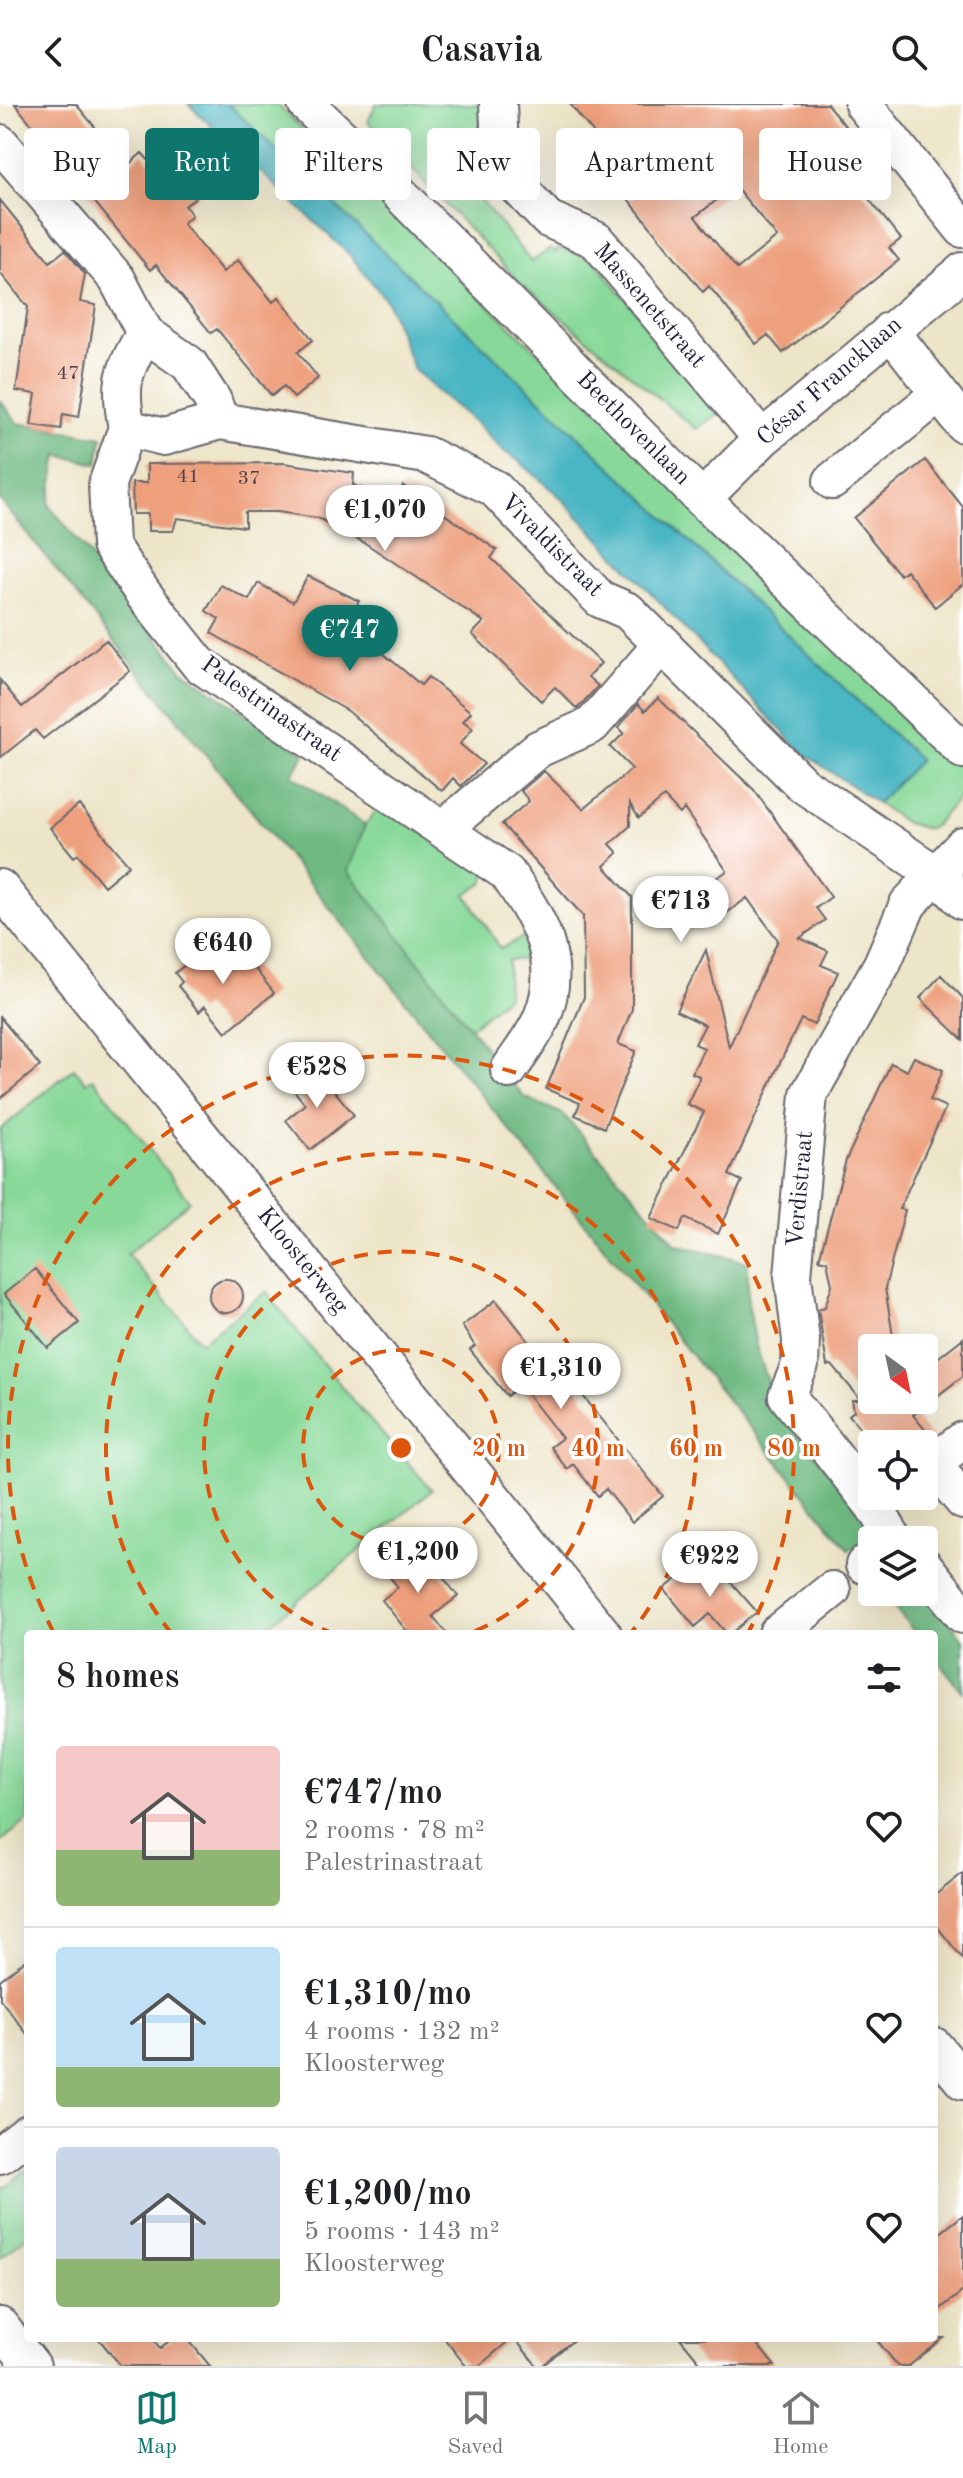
<!DOCTYPE html>
<meta charset="utf-8">
<style>
:root{--surface:#fff;--page:#f2f2f2;--text:#202124;--muted:#757577;--line:#e0e0e0;--accent:#0f766e}
body{margin:0;font-family:"Old Standard TT",serif;background:var(--page);color:var(--text);height:100vh;display:flex;flex-direction:column;font-size:30px;white-space:nowrap}
*{box-sizing:border-box;margin:0}
p{font-size:26px;color:var(--muted)}
.icon{flex:none;width:44px;height:44px;fill:none;stroke:currentColor;stroke-width:2;stroke-linecap:round;stroke-linejoin:round}
.map{position:relative;flex:1;overflow:hidden}
.drawer{position:absolute;left:24px;top:1526px;width:914px;height:712px;display:flex;flex-direction:column;background:var(--surface);border-radius:8px;box-shadow:0 8px 32px #0002}
.drawer>*{flex:none}
.guide{position:absolute;left:24px;top:24px;width:916px;height:72px;display:flex;gap:16px}
.needle{width:52px;rotate:147deg}
.controls{position:absolute;left:858px;top:1230px;display:grid;gap:16px}
.controls a{display:grid;place-items:center;width:80px;height:80px;border-radius:8px;background:var(--surface);box-shadow:0 8px 32px #0002;font-size:40px}
.price{position:absolute;translate:-50% -68px;padding:0 18px;border-radius:28px;background:#fff;color:#222;font-size:26px;line-height:52px;filter:drop-shadow(0 2px 4px #0008)}
.price::after{content:'';position:absolute;left:50%;top:48px;width:24px;height:18px;margin-left:-12px;background:inherit;clip-path:polygon(0 0,100% 0,50% 100%)}
.price.active{background:var(--accent);color:#fff}
ul{padding:0;list-style:none}
li{display:flex;align-items:center;gap:24px;height:200px;padding:0 32px}
li+li{border-top:2px solid var(--line)}
li span{display:grid;place-items:center;flex:none;width:224px;height:160px;border-radius:8px;color:#555}
li>.icon{margin-inline-start:auto}
span .icon{width:96px;height:96px;fill:#fffc;stroke-width:1}
li b{font-size:34px}
h2{display:flex;justify-content:space-between;align-items:center;height:96px;padding:0 32px;font-size:34px}
.pill{padding:0 28px;border-radius:8px;background:var(--surface);box-shadow:0 8px 32px #0002;font-size:28px;line-height:72px}
.pill.active{background:var(--accent);color:#fff}
header{display:flex;justify-content:space-between;align-items:center;height:104px;padding:0 32px;background:var(--surface);font-size:36px;font-weight:600}
.dock{display:flex;justify-content:space-around;align-items:center;height:112px;border-top:2px solid var(--line);background:var(--surface);font-size:22px;color:var(--muted)}
.dock a{display:grid;justify-items:center;gap:4px}
.dock .active{color:var(--accent)}
.map>svg:first-child{display:block}
.green{fill:#88d999;stroke:#557e6a;stroke-width:2}
.forest{fill:#6eb981;stroke:#486e5e;stroke-width:2}
.water{fill:#48b6c3;stroke:#356c7f;stroke-width:2}
.building{fill:#ee9f7b;fill-rule:evenodd}
.lines{fill:none;stroke-linecap:round;stroke-linejoin:round}
.minor-casing{stroke:#69666c;stroke-width:40}
.minor{stroke:#fff;stroke-width:36}
.ring{fill:none;stroke:#de560e;stroke-width:4;stroke-dasharray:14 10}
.labels{text-anchor:middle;dominant-baseline:central;stroke-width:7;stroke-linejoin:round;paint-order:stroke}
.number-label{font-size:20px;fill:#55414b}
.street-label{font-size:24px;fill:#22223b;stroke:#fff}
.centre{fill:#de560e;stroke:#fff;stroke-width:4}
.ring-label{font-size:24px;text-anchor:middle;font-weight:bold;fill:#de560e;stroke:#fff;stroke-width:7;stroke-linejoin:round;paint-order:stroke}
</style>
<header><svg class="icon" aria-label="back" viewBox="0 0 24 24"><path d="M15 5l-7 7 7 7"/></svg>Casavia<svg class="icon" aria-label="search" viewBox="0 0 24 24"><circle cx="10" cy="10" r="6"/><path d="M15 15l6 6"/></svg></header>
<div class="map">
<svg width="963" height="2262" viewBox="0 0 963 2262">
<rect width="100%" height="100%" fill="#fff"/>
<filter id="ink" filterUnits="userSpaceOnUse"><feTurbulence type="fractalNoise" baseFrequency=".0125" numOctaves="2"/><feDisplacementMap in="SourceGraphic" scale="16" xChannelSelector="R" yChannelSelector="G"/><feConvolveMatrix kernelMatrix="1 2 1 2 8 2 1 2 1" color-interpolation-filters="sRGB"/></filter>
<filter id="wash" filterUnits="userSpaceOnUse"><feTurbulence type="fractalNoise" baseFrequency=".006" numOctaves="4" result="noise"/><feDisplacementMap in="SourceGraphic" scale="32" xChannelSelector="R" yChannelSelector="G"/><feGaussianBlur stdDeviation="1.8" result="paint"/><feColorMatrix in="noise" values="0 0 0 0 0 0 0 0 0 0 0 0 0 0 0 0 0 1.4 0 .05"/><feComposite in="paint" operator="in"/></filter>
<g filter="url(#wash)">
<rect width="100%" height="100%" fill="#ede5c8"/>
<!-- green -->
<path class="green" d="M228,0H276L963,651V688L935,721L927,725L906,719L877,699L920,656Z
M376,0H489L491,72L475,89L531,158L550,145L555,149L560,144L594,156L720,309L696,325L521,180L368,18Z
M380,702L487,767L483,780L466,790L501,845L523,833L541,855L508,856L507,892L469,925L347,767L365,721Z
M74,964L86,978L93,974L190,1097L127,1150L201,1238L266,1188L354,1298L432,1386L258,1530H28V1716L0,1738V1026Z
M28,2065V2131L0,2154V2086Z"/>
<!-- forest -->
<path class="forest" d="M0,297L18,319L102,333L98,360L58,351L49,401L183,567L305,650L292,671L365,721L348,767L524,993L563,1010L676,1140L748,1158V1198L756,1242L777,1304L875,1425L849,1446L0,396Z
M924,1486L963,1535V1588L934,1552V1530H916L882,1488H924Z"/>
<!-- water -->
<path class="water" d="M188,0H228L920,656L877,699L802,648L560,393L519,357L503,347L476,319L436,286L413,264L387,197L349,150Z"/>
<g id="blocks">
<!-- building -->
<path class="building" d="M15,0H76L127,62L142,49L150,58L164,48L199,91L185,102L192,111L183,119L223,168L238,156L273,198L279,193L313,236L298,248L318,274L294,294L284,282L272,292L217,225L211,229L156,161L150,166Z
M570,0H827L865,46L844,64L901,135L889,144L899,156L783,249L768,231L756,240L709,182L703,188L628,95L639,86ZM735,82L777,133L737,165L695,113Z
M0,96L50,158L65,146L85,170L80,198L96,201L79,313L63,310L61,325L31,321L36,290L16,287L28,203L0,169Z
M925,356L963,403V480L935,503L906,466L900,471L854,414Z
M283,359L354,369L353,381L393,397L403,382L497,446L491,454L601,559L588,573L598,582L577,605L555,583L541,597L472,530L484,518L365,439L318,414L277,408H245V423L177,414L173,427H148V410H133L132,379H147V360Z
M308,472L359,497L346,518L421,581L428,573L471,608L463,617L473,624L460,640L484,660L461,682L453,674L442,687L348,607L211,529L219,515L206,507L221,481L249,496L258,479L293,498Z
M106,536L130,567L43,635L35,626L0,654V576L22,603Z
M658,594L754,686L831,793L816,804L825,816L800,834L828,847L821,861L838,868L814,921L801,915L777,965L729,1071L742,1077L718,1130L685,1114L679,1127L651,1114L704,1008L687,1000L699,975V972L692,969L704,944L695,940L705,921L676,907L706,846L729,943L778,836L747,794L709,822L689,792L727,767L684,705L680,710L664,693L639,714L630,700V722L610,740L618,749L604,762L632,793V905L618,940L636,947L604,1024L575,1011L580,999L546,985L584,893L583,812L502,720L529,697L521,687L544,667L583,705L632,665L610,643L624,629L618,624L638,600L645,607Z
M79,701L129,761L104,782L78,750L74,753L50,724Z
M211,840L226,859L241,847L274,889L226,928L205,902L199,908L178,882L182,878L175,869Z
M941,871L963,894V936L920,894Z
M0,913L40,962L0,995Z
M914,953L943,966L930,996L946,1003L899,1105L905,1106L885,1184L895,1244H872V1296H924V1265L963,1234V1272L913,1311L932,1334L923,1340H873L849,1311L854,1307L852,1296H861L832,1261L827,1262L818,1205L825,1203L832,1181L827,1157L819,1155L846,1056L891,959L907,967Z
M315,963L354,1011L310,1046L286,1016L305,1000L291,983Z
M35,1165L79,1219L48,1244L4,1190Z
M209 1192a17 17 0 1 1 34 0a17 17 0 1 1-34 0Z
M496,1196L550,1264L556,1258L663,1392L632,1418L606,1385L598,1392L573,1360L567,1365L550,1343L562,1334L520,1281L507,1292L470,1246L475,1242L462,1222Z
M407,1446L422,1464L430,1457L458,1492L433,1512L447,1530H409L382,1496L398,1483L384,1466L392,1457Z
M695,1461L703,1471L716,1461L757,1508L730,1530H727L710,1510L695,1523L664,1485Z
M963,1769V1855L934,1819V1792Z
M28,1854V1931L0,1895V1876Z
M963,2111V2187L934,2210V2134Z
M98,2234H152L160,2244L173,2234H187L210,2262H121Z
M444,2234H512L479,2262H466Z
M514,2234H576L542,2262H537Z
M680,2234H752L775,2262H703Z
M875,2234H944L909,2262H898Z"/>
</g>
</g>
<g filter="url(#ink)">
<use href="#blocks" fill-opacity="0" stroke="#69666c" stroke-width="2"/>
<g class="lines">
<!-- minor casing -->
<g class="minor-casing">
<path id="minor" d="M306,0L380,70L702,395L963,646
M498,0L501,65L548,115L596,136L762,335
M863,0L963,125
M0,39L117,175L145,229L189,260L213,297L220,317
M890,226L963,320
M145,229C123,267 118,280 127,324L164,333L220,317L426,351L494,384L600,495L628,507L802,680L937,771L963,797
M127,324L107,380L110,441L144,491L199,560L507,769C538,814 565,857 542,913C535,931 520,949 509,966
M832,377L939,290
M702,395L762,335L963,167
M443,725L538,645L592,621L663,539
M0,784L603,1530
M933,1360L963,1397
M924,1366L963,1336
M886,1436L889,1427L873,1401L787,1292L800,1261L801,1236L793,1172L809,990L882,860L908,800L963,742
M864,1461L872,1455
M924,1462L963,1511
M777,1530L832,1486
M934,1942L963,1977
M0,2051L28,2029
M0,2222L32,2262"/>
</g>
<!-- minor -->
<use href="#minor" class="minor"/>
</g>
</g>
<!-- distance rings -->
<g class="ring">
<circle cx="401" cy="1344" r="98"/>
<path d="M335 1530A197 197 0 1 1 467 1530"/>
<path d="M172 1530A295 295 0 1 1 630 1530"/>
<path d="M54 1529A393 393 0 1 1 748 1529"/>
</g>
<g class="labels">
<!-- number labels -->
<g class="number-label">
<text x="68" y="270">47</text>
<text x="188" y="373">41</text>
<text x="249" y="375">37</text>
</g>
<!-- street labels -->
<g class="street-label">
<text transform="translate(649 202) rotate(49)">Massenetstraat</text>
<text transform="translate(830 278) rotate(-41)">César Francklaan</text>
<text transform="translate(633 325) rotate(45)">Beethovenlaan</text>
<text transform="translate(551 442) rotate(45)">Vivaldistraat</text>
<text transform="translate(271 606) rotate(35)">Palestrinastraat</text>
<text transform="translate(801 1085) rotate(-85)">Verdistraat</text>
<text transform="translate(302 1157) rotate(51)">Kloosterweg</text>
</g>
</g>
<circle cx="401" cy="1344" r="12" class="centre"/>
<g class="ring-label">
<text x="499" y="1352">20 m</text>
<text x="598" y="1352">40 m</text>
<text x="696" y="1352">60 m</text>
<text x="794" y="1352">80 m</text>
</g>
</svg>
<div class="controls">
<a><svg class="needle" viewBox="-14 -14 28 28"><path d="M0-13l5 13h-10z" fill="#e53935"/><path d="M0 13l5-13h-10z" fill="#757577"/></svg></a>
<a><svg class="icon" aria-label="locate" viewBox="0 0 24 24"><circle cx="12" cy="12" r="6"/><path d="M12 2v4M12 18v4M2 12h4M18 12h4"/></svg></a>
<a><svg class="icon" aria-label="layers" viewBox="0 0 24 24"><path d="M12 4l9 5-9 5-9-5zM3 14l9 5 9-5"/></svg></a>
</div>
<b class="price" style="left:385px;top:449px">€1,070</b>
<b class="price active" style="left:350px;top:569px">€747</b>
<b class="price" style="left:681px;top:840px">€713</b>
<b class="price" style="left:223px;top:882px">€640</b>
<b class="price" style="left:317px;top:1006px">€528</b>
<b class="price" style="left:561px;top:1307px">€1,310</b>
<b class="price" style="left:418px;top:1491px">€1,200</b>
<b class="price" style="left:710px;top:1495px">€922</b>
<div class="guide">
<a class="pill">Buy</a>
<a class="pill active">Rent</a>
<a class="pill">Filters</a>
<a class="pill">New</a>
<a class="pill">Apartment</a>
<a class="pill">House</a>
</div>
<section class="drawer">
<h2>8 homes<svg class="icon" aria-label="filters" viewBox="0 0 24 24"><path d="M4 7h16M4 17h16"/><circle cx="9" cy="7" r="2"/><circle cx="15" cy="17" r="2"/></svg></h2>
<ul>
<li><span style="background:linear-gradient(#f6c9c9 65%,#8fb573 0)"><svg class="icon" aria-label="home" viewBox="0 0 24 24"><path d="M3 11l9-7 9 7M6 9v11h12V9"/></svg></span><div><b>€747/mo</b><p>2 rooms · 78 m²</p><p>Palestrinastraat</p></div><svg class="icon" aria-label="heart" viewBox="0 0 24 24"><path d="M12 20l-8-8c-3-5 5-10 8-4 3-6 11-1 8 4z"/></svg></li>
<li><span style="background:linear-gradient(#bfe0f5 75%,#8fb573 0)"><svg class="icon" aria-label="home" viewBox="0 0 24 24"><path d="M3 11l9-7 9 7M6 9v11h12V9"/></svg></span><div><b>€1,310/mo</b><p>4 rooms · 132 m²</p><p>Kloosterweg</p></div><svg class="icon" aria-label="heart" viewBox="0 0 24 24"><path d="M12 20l-8-8c-3-5 5-10 8-4 3-6 11-1 8 4z"/></svg></li>
<li><span style="background:linear-gradient(#c9d6e8 70%,#8fb573 0)"><svg class="icon" aria-label="home" viewBox="0 0 24 24"><path d="M3 11l9-7 9 7M6 9v11h12V9"/></svg></span><div><b>€1,200/mo</b><p>5 rooms · 143 m²</p><p>Kloosterweg</p></div><svg class="icon" aria-label="heart" viewBox="0 0 24 24"><path d="M12 20l-8-8c-3-5 5-10 8-4 3-6 11-1 8 4z"/></svg></li>
</ul>
</section>
</div>
<nav class="dock">
<a class="active"><svg class="icon" aria-label="map" viewBox="0 0 24 24"><path d="M3 6l6-2 6 2 6-2v14l-6 2-6-2-6 2zM9 4v14M15 6v14"/></svg>Map</a>
<a><svg class="icon" aria-label="saved" viewBox="0 0 24 24"><path d="M7 4h10v16l-5-4-5 4z"/></svg>Saved</a>
<a><svg class="icon" aria-label="home" viewBox="0 0 24 24"><path d="M3 11l9-7 9 7M6 9v11h12V9"/></svg>Home</a>
</nav>
